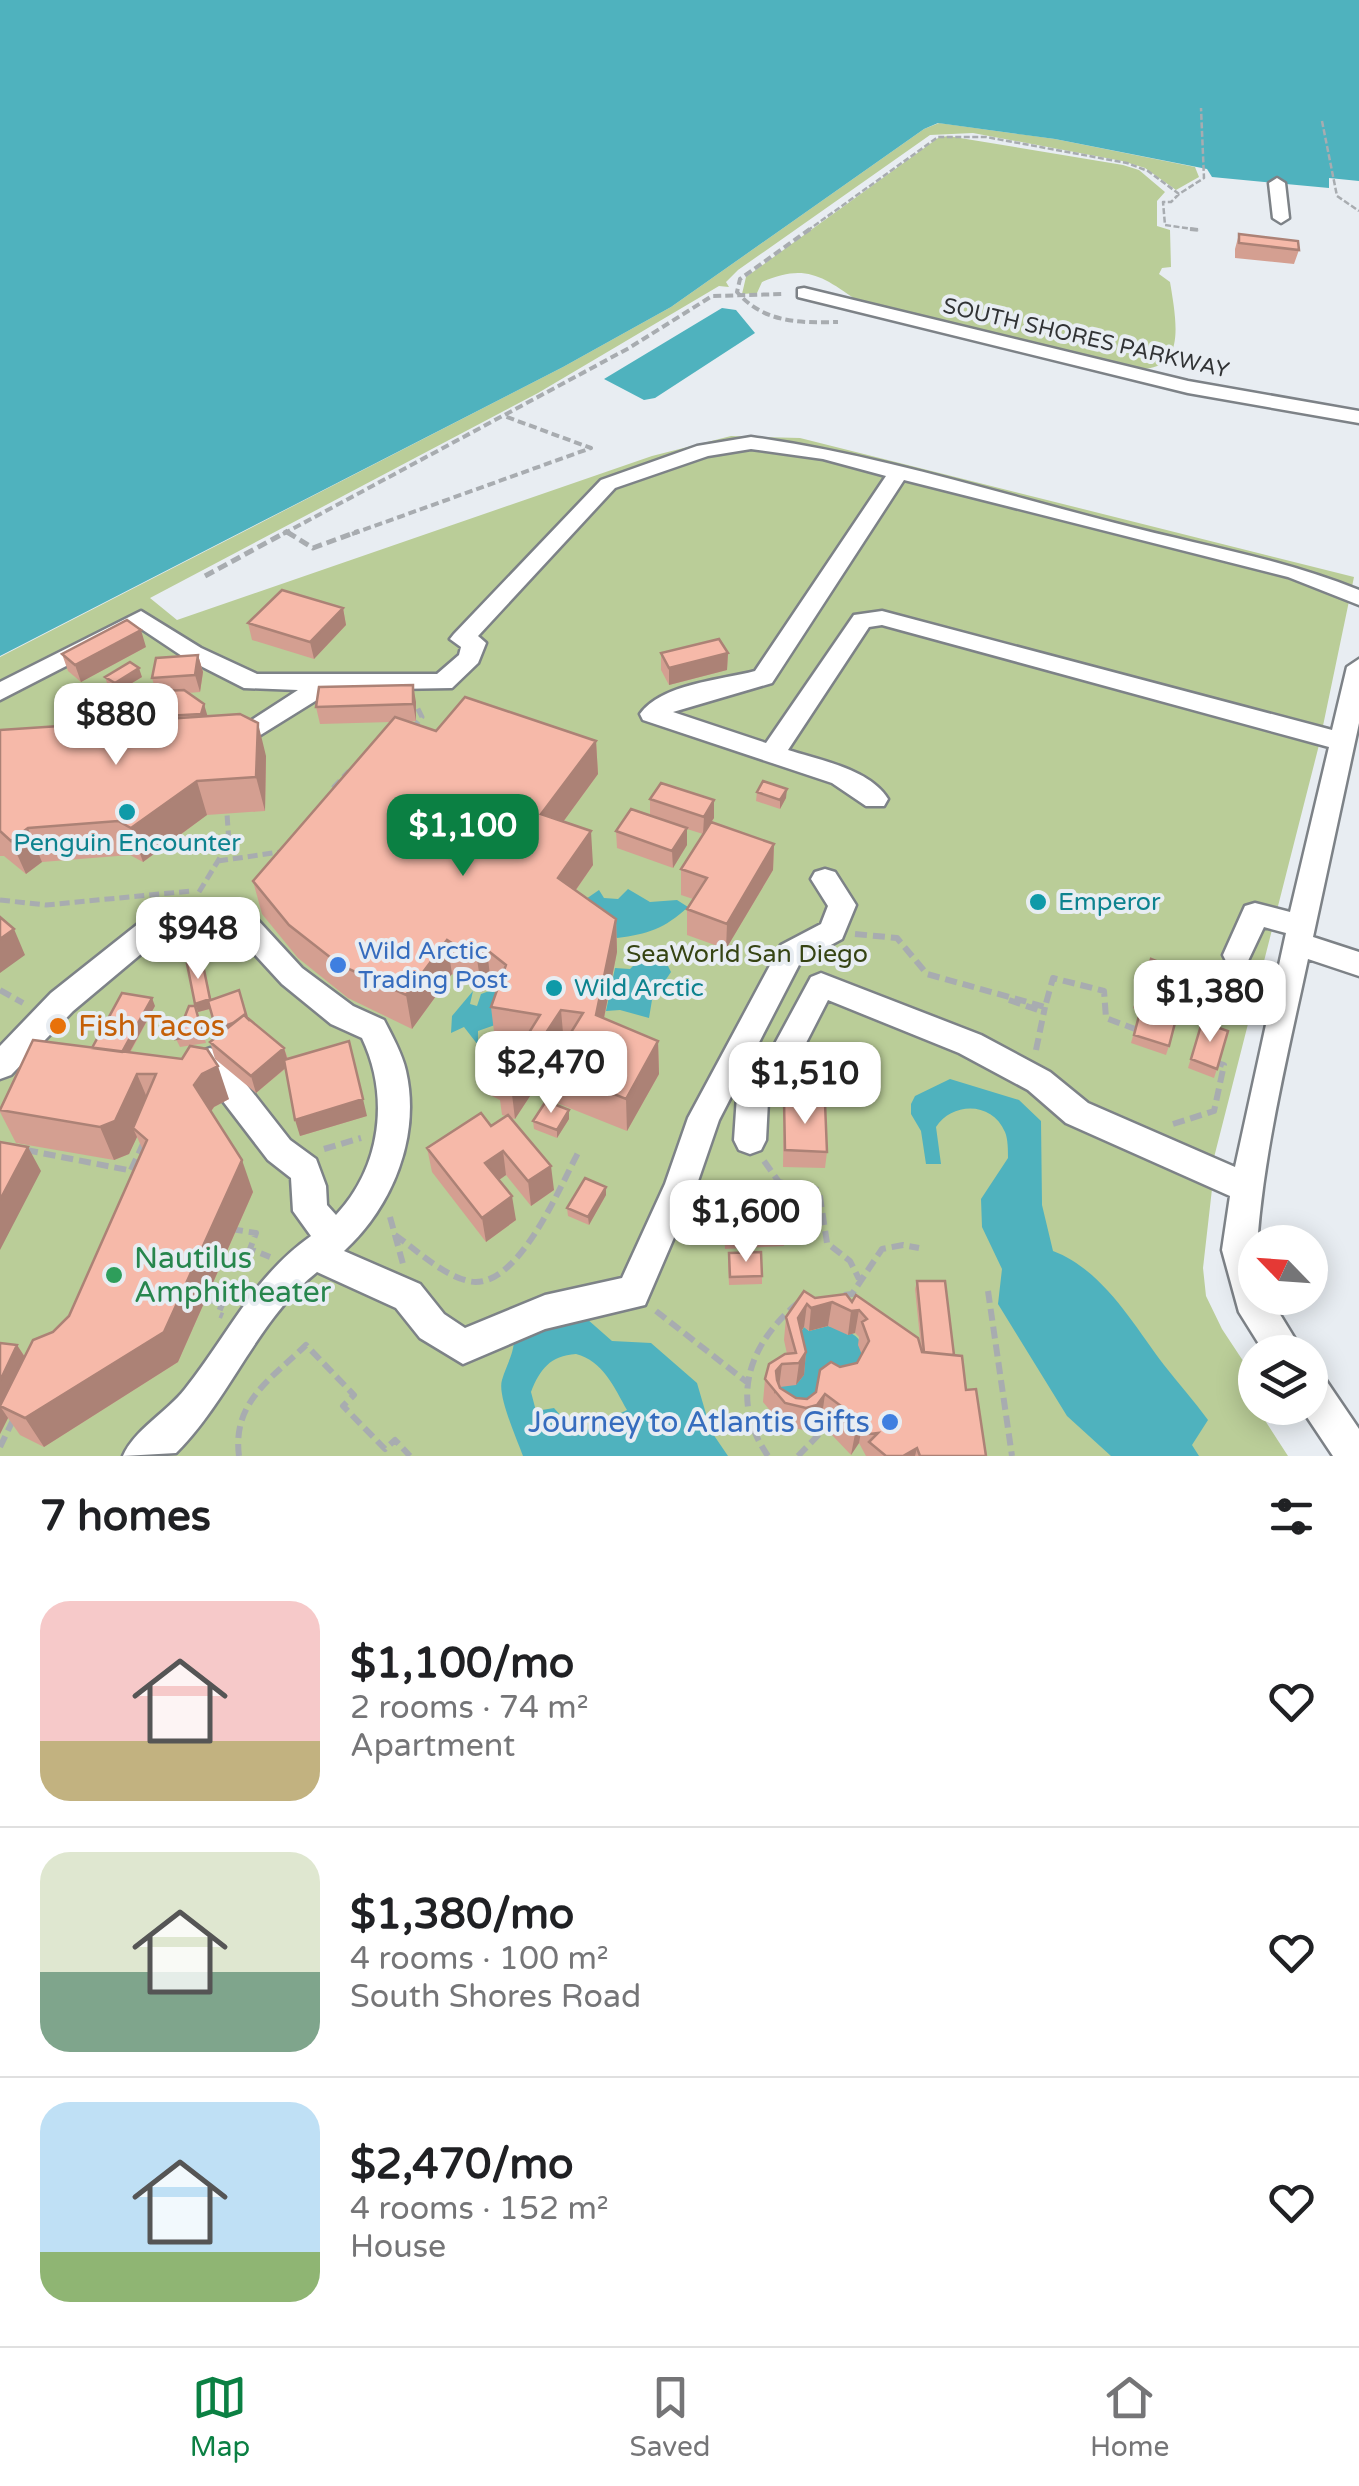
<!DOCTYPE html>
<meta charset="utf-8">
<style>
:root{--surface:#fff;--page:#f6f6f6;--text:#202124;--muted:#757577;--line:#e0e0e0;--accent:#0b8043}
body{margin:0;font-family:"Varela Round",sans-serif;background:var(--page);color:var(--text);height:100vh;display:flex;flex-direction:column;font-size:38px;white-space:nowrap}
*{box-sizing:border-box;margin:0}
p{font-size:32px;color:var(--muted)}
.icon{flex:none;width:55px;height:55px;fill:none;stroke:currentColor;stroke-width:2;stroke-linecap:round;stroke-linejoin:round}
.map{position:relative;height:1456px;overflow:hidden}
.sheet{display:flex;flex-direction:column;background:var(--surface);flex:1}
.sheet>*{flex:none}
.needle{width:65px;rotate:295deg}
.fabs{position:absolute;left:1238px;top:1225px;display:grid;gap:20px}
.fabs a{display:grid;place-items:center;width:90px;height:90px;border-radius:50%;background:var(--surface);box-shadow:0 5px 25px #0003;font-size:50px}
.price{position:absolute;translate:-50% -85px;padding:0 22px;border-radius:20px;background:#fff;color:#222;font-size:32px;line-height:65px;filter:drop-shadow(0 2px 5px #0008)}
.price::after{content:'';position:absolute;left:50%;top:60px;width:30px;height:22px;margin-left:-15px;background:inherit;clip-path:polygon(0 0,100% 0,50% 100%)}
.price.current{background:var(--accent);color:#fff}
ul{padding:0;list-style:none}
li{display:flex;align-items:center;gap:30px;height:250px;padding:0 40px}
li+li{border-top:2px solid var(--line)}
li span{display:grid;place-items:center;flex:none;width:280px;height:200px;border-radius:30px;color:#555}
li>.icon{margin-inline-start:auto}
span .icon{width:120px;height:120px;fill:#fffc;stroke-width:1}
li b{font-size:42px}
h2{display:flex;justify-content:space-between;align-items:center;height:120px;padding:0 40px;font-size:42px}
.dock{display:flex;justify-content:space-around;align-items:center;height:140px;border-top:2px solid var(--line);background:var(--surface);font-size:28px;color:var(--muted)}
.dock a{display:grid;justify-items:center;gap:5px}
.dock .current{color:var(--accent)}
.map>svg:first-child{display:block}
.green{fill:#bacd98}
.water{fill:#4fb2be;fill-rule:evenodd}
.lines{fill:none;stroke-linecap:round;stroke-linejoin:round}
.minor-casing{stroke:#7d8287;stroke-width:5}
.path-far3{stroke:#a8acb0;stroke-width:2.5;stroke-dasharray:6 2.5;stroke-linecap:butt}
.path-far2{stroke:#a8acb0;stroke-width:4;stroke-dasharray:8 4;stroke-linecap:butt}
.path-far1{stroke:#a8acb0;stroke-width:5;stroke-dasharray:10 5;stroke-linecap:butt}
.path{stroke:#a8acb0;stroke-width:6;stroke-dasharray:12 6;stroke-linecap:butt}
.minor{fill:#fff;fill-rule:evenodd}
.wall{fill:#d49f91;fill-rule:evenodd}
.shaded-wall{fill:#ac8276}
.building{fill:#f6b9a9;stroke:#ac8276;stroke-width:2.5;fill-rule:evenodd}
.culture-dot{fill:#0f9aa8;stroke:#e8edf2;stroke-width:4}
.shop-dot{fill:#3f7fe0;stroke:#e8edf2;stroke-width:4}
.food-dot{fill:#e8710a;stroke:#e8edf2;stroke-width:4}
.leisure-dot{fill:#2e9e5b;stroke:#e8edf2;stroke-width:4}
.labels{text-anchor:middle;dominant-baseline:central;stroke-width:8;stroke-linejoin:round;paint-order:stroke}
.far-street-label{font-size:22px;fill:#313335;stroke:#e8edf2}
.culture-label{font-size:25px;fill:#0d838f;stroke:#e8edf2;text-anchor:start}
.shop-label{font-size:25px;fill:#366cbe;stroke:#e8edf2;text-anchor:start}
.park-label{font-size:25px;fill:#364413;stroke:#e8edf2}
.near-food-label{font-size:30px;fill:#c56008;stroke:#e8edf2;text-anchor:start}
.near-leisure-label{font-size:30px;fill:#27864d;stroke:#e8edf2;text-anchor:start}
.near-shop-label{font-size:30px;fill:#366cbe;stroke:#e8edf2;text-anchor:end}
</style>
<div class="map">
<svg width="1359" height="1456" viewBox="0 0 1359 1456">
<rect width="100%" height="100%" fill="#e8edf2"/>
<!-- green -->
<path class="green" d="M939,123L1055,139L1195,167L1199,177L1176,190L1145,168L1122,161L973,133L930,135L738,270L726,282L729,287L719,286L538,393L150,598L177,620L652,456L731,436L800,438L1354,577L1319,745L1207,1185L1212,1189L1203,1268L1206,1296L1222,1329L1255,1379V1408H1274L1281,1418L1266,1422L1288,1456H0V657L563,367L671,307L924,129Z
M948,136L1123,165L1139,170L1165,192L1157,201V226L1170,230L1171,267L1162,268L1159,274L1170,282C1178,330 1187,379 1122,367L856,300C821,275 804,264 762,282L757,293L742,294L746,277L938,138Z"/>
<!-- water -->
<path class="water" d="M0,0H1359V181L1329,178V188L1212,177L1207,169L1055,139L938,123L924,129L671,307L563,367L0,656Z
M722,308L736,310L755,333L655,398L644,400L604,379Z
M628,889L650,902L677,900L688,907C664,929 648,934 617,938L583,901L599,890L604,898L618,899Z
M650,949L664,958L671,972L652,1000L649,1018L620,1010L606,1011L615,968L630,969Z
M492,990L502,998L495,1025L478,1031V1045L464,1027L451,1033L452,1016L473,991L470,1004L477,1006L481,994Z
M950,1079L1019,1100L1041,1121L1042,1205L1053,1251C1103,1270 1133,1324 1164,1365C1179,1384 1194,1401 1208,1420L1192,1445L1199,1456H1111L1067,1416L998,1304L1002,1269L982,1227L981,1199L1008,1158C1008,1150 1008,1139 1005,1132C992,1101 952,1102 936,1127L941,1164H926L921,1131L911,1114V1104L915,1096Z
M587,1319L612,1341L651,1343L697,1383L711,1431L728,1456H523C517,1439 497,1395 502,1380C507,1363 515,1353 514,1335ZM576,1354C603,1361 614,1387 627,1410L585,1431H574L554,1408L536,1411L531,1392C540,1369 550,1356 576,1354Z
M828,1326C850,1332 862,1333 865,1357L793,1420L779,1387L795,1341L804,1327L809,1331Z"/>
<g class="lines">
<!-- minor casing -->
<g class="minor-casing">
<path id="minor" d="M1277,178L1285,183L1289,218L1281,223L1273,218L1269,183Z
M804,288L1188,381L1359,411V423L1188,393L798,297V289Z
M751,437C875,454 994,492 1115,523C1198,545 1280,558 1359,590V605L1288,577L904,480L772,683L673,712L766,743L854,615L882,611L1332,730L1347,667L1359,659V723L1313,937L1359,952V976L1308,959C1284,1071 1255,1185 1255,1298H1270L1303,1352H1264L1239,1312L1222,1250L1230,1196L1066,1123L1028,1090L959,1053L828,1000L787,1080L768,1101L766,1140L761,1150L750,1154L739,1150L734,1140L737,1096L765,1062L811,977L821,973L981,1035L1050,1072L1088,1103L1235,1167L1286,933L1264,927L1247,963L1237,966L1227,963L1223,955L1245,906L1255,903L1290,912L1329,747L882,625L869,627L788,750C819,760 870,769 888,799L884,806H866L832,783L643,720L640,714C661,684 721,680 755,671L886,476L823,459L751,449L708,456L615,488L478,636L486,643L478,663L452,688L333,690L246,744L230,745L217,736L221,730L241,727L298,690L244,688L185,658L140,628L0,700V682L141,611L201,648L257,674H437L459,655L461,647L450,639L454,634L601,480L697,446Z
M825,869L835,872L856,905L842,939L801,961L719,1120L697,1184L645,1305L545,1329L463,1364L420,1338L396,1308L317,1272C257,1320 230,1399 176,1453L123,1456C134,1430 167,1412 185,1389C229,1334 253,1277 311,1236L293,1211L291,1178L268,1160L199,1070L195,1061L199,1052L210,1048L221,1052L290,1140L316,1159L326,1186L327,1205L336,1215C381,1167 390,1097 362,1038L331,1024L282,984L236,934L206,926L166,933L73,1011L11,1075L0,1079V1046L51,993L148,916L206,904L255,917L302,968L353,1006L384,1020C392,1036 402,1053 406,1071C421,1137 392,1207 344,1251L420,1284L444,1314L465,1328L545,1295L622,1278L665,1184L688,1118L781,945L821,924L828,906L811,879L815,872Z
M1310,1371L1323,1376L1359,1429V1456H1333L1301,1408H1310Z"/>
</g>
<!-- path-far3 -->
<path class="path-far3" d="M1322,121L1337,196L1359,211
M1179,194L1171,202H1163L1165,225L1199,230
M807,231L938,137H986L1127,163L1148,171L1179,194L1204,178L1201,108"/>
<!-- path-far2 -->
<path class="path-far2" d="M810,229L740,279L737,292C764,323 799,323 838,322
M1190,229L1199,230
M283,534L629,348L712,296L784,294
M352,534L591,448L504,416"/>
<!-- path-far1 -->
<path class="path-far1" d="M287,532L313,548L359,531
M205,576L288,531
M412,729L422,717L416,705
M333,788L349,771
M218,861L280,852
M199,892L229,843L227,814
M0,900L46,905L191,891"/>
<!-- path -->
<path class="path" d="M855,934L897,938L927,974L1045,1007L1053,978L1104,991L1106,1018L1135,1029
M0,990L23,1003
M1009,1000L1044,1012
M1036,1050L1045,1007
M1173,1124L1214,1111L1224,1065L1218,1063
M324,1149L361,1138
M26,1150L138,1172
M764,1161L779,1182L819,1190L827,1243L850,1261L859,1279
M131,1170L143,1144
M390,1217L403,1264
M231,1229L256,1233L250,1249L270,1257
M395,1235C418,1251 441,1274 468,1281C517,1293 560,1186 579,1151
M988,1291L1012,1456
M844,1295L852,1294L882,1249L903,1245L919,1248
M202,1299L223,1302L218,1314L223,1316
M656,1311L748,1383
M0,1447L14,1418
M239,1456C232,1402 271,1379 306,1345L354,1395L343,1406L385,1449L395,1440L410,1456
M768,1456C729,1400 748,1344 799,1302
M798,1456L830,1423"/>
<!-- minor -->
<use href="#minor" class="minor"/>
</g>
<!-- wall -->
<path class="wall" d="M1239,234L1299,250L1294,264L1235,258V249Z
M343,608L346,625L314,659L252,640L248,623Z
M146,647L81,682L68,671L62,654Z
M661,653H728L727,670L669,685L661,670Z
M198,655L203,672L200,692L188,693L207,716L266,756L265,811L207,815L143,862L130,855L42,862L26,874L4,856H0V730L113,722L112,719L156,692L152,678Z
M105,677H142L117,692L108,686Z
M416,702V721L409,722L436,731L596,741L598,774L563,822L593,865L576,890L616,919L617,952L604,1018L658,1041L659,1074L627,1131L552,1101L549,1068L556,1056L515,1119L511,1118L554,1190L531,1206L506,1175L499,1180L516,1220L486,1242L432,1172L427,1148L491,1126L506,1116L502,1115L500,1100L488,1094L483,1061L499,1041L495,1040L491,1007L497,989L491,984L482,992L452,974L412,1029L348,998L298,958L262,914L253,881L391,722L320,724L316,707Z
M757,792L786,798L780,809L756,801Z
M650,799L714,800V818L709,826L774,844L773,870L726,949L687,935V909L693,899L681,895V869L703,834L687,829V845L673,868L617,848L616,831L650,815Z
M202,960L211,1000L248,1018L284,1048L288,1059L367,1116L300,1136L285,1069L256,1093L215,1059L210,1042L218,1035L210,1009L198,1012Z
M1189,974L1173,1019L1169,1046L1166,1055L1131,1043L1140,1011L1133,1008L1139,991Z
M155,1006L130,1053L229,1099L214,1107L211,1112L253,1192L178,1362L44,1447L20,1435L8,1418L0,1434V1343L17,1345L25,1357L69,1316L143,1150L137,1137L129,1154L114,1160L16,1143L0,1112V1108Z
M195,1006L206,1043L180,1047L176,1039Z
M1199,1031L1217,1069L1214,1078L1188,1068Z
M784,1101L827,1152L825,1168L783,1167Z
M569,1110V1119L557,1138L534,1129L533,1121Z
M606,1187V1195L589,1225L568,1216L567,1208Z
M723,1198L785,1230L784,1246L725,1249Z
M728,1261L762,1276V1284L729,1285Z
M917,1281L954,1355L966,1390L986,1456H866L859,1443L851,1455L832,1435L834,1425L822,1416L814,1427L803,1430L782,1425L763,1402L765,1379L787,1354L784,1340L786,1317L815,1298L852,1302L921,1348L915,1289ZM828,1326L848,1335L855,1333L859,1337L858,1345L862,1355L857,1363L840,1367L816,1392L807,1399L796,1398L780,1387L796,1385L804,1375L806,1352L801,1332L804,1327L809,1331Z"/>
<!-- shaded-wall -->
<path class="shaded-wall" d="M343,608L346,625L314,659L310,642Z
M141,630L146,647L81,682L75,665Z
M728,653L727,670L669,685V668Z
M198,655L203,672L200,692L195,675Z
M139,668L142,677L117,692L115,683Z
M413,685L416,702V721L413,704Z
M204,704L209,721L206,731L201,714Z
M258,723L266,756L265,811L256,777Z
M596,741L598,774L544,848L541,814Z
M197,781L207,815L143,862L131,828Z
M787,789L786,798L780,809V800Z
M714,800V818L703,834L704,817Z
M28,828L42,862L26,874L11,841Z
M687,828V845L673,868L672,851Z
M591,831L593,865L561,911L558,878Z
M774,844L773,870L726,949L727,924Z
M616,919L617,952L598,1048L596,1015Z
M14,929L25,955L0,973V939Z
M447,940L452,974L412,1029L406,995Z
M487,950L491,984L482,992L477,959Z
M202,960L213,1008L198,1012L195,1004Z
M152,998L155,1006L122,1066L119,1058Z
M561,1010L564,1044L515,1119L511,1086Z
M248,1018L219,1038L216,1029Z
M658,1041L659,1074L627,1131L626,1099Z
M284,1048L289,1065L256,1093L251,1076Z
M218,1066L229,1099L214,1107L206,1118L194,1085L202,1074Z
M137,1074L151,1107L133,1128L137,1137L129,1154L114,1160L100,1127Z
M363,1099L367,1116L300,1136L295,1120Z
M569,1110V1119L557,1138V1130Z
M28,1147L41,1171L0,1250V1200Z
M503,1151L506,1175L489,1187L485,1163Z
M242,1160L253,1192L178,1362L44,1447L25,1418Z
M551,1166L554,1190L531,1206L528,1181Z
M606,1187V1195L589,1225L588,1217Z
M512,1196L516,1220L486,1242L482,1218Z
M832,1302L828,1326L809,1331L811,1308Z
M807,1304L804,1327L795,1341L798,1318Z
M859,1310L855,1333L848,1335L851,1311Z
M17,1345L32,1368L0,1406V1381Z
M806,1352L804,1375L796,1385L799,1363Z
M782,1364L779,1387L774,1394L776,1371Z
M825,1394L822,1416L814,1427L803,1430L806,1408Z
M0,1406L8,1418L0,1434Z
M863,1421L859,1443L851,1455L855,1434Z
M917,1448L915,1456H903Z"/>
<!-- building -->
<path class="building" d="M1239,234L1298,241L1299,250L1239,243Z
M282,590L343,608L310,642L248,623Z
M127,620L141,630L75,665L62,654Z
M719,639L728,653L669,668L661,653Z
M198,655L195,675L152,678L156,658Z
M130,662L139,668L115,683L105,677Z
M413,685V704L316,707L319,687Z
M184,690L204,704L201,714L112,719L118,693Z
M465,697L596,741L541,814L591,831L558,878L616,919L596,1015L658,1041L626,1099L549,1068L583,1013L561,1010L511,1086L498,1083L505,1071L483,1061L503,1035L522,1044L540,1015L491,1007L506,965L487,950L477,959L447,940L406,995L340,965L289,925L253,881L395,717L436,731Z
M240,714L258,723L256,777L197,781L131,828L118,821L28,828L11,841L0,831V730Z
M763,781L787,789L780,800L757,792Z
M661,783L714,800L704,817L650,799Z
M631,809L687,828L672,851L616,831Z
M711,822L774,844L727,924L687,909L707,878L681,869Z
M0,917L14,929L0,939Z
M1151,959L1189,974L1178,1006L1139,991Z
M202,960L210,999L195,1004L187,964Z
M239,990L247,1018L244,1015L233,1023L216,1029L208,1001Z
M122,993L152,998L122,1052L92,1048Z
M189,1006H195L203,1035L176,1039Z
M1141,1008L1176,1019L1169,1046L1134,1035Z
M244,1015L284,1048L251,1076L210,1042Z
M1202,1022L1228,1031L1217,1069L1191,1059Z
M33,1040L182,1059L190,1046L207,1049L218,1066L202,1074L194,1085L242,1160L164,1332L25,1418L0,1406L33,1340L53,1332L69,1316L147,1140L133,1128L156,1074H137L115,1121L100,1127L0,1110Z
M349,1041L363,1099L295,1120L284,1060Z
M546,1101L569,1110L557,1130L533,1121Z
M784,1101L825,1103L827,1152L785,1150Z
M481,1113L491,1126L508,1115L551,1166L528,1181L503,1151L485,1163L512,1196L482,1218L427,1148Z
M0,1142L28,1147L0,1200Z
M585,1178L606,1187L588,1217L567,1208Z
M781,1195L785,1230L726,1233L723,1198Z
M761,1252L762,1276L730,1277L729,1253Z
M917,1281H945L954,1355L924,1352Z
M804,1291L815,1298L846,1294L852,1302L856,1295L918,1338L922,1352L962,1356L966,1390L976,1389L986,1456H920L917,1448L903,1456H886L869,1442L878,1433L870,1434L863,1421L855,1434L836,1413L841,1406L825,1394L817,1405L806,1408L785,1403L765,1379L769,1364L785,1354L796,1353L786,1317ZM832,1302L851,1311L859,1310L867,1319L862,1322L869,1341L857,1363L840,1367L831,1362L820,1370L816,1392L807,1399L796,1398L780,1388L777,1380L776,1371L782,1364L799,1363L806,1352L798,1318L807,1304L811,1308Z
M0,1343L17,1345L0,1381Z"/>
<!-- markers -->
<g class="culture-dot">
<circle cx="127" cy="812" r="10"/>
<circle cx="1038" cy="902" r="10"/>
<circle cx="554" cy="988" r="10"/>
</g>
<g class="shop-dot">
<circle cx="338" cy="965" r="10"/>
<circle cx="890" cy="1422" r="10"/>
</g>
<circle class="food-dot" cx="58" cy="1026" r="10"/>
<circle class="leisure-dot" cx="114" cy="1275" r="10"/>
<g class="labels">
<!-- far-street labels -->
<g class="far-street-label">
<text transform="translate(1086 338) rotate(13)">SOUTH SHORES PARKWAY</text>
</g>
<!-- culture labels -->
<g class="culture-label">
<text x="127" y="843" text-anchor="middle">Penguin Encounter</text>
<text x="1058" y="902">Emperor</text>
<text x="574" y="988">Wild Arctic</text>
</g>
<!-- shop labels -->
<g class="shop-label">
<text x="358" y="951">Wild Arctic<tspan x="358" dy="29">Trading Post</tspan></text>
</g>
<!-- park labels -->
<g class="park-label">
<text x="747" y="954">SeaWorld San Diego</text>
</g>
<!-- near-food labels -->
<g class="near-food-label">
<text x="78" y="1026">Fish Tacos</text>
</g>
<!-- near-leisure labels -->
<g class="near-leisure-label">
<text x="134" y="1258">Nautilus<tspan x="134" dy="34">Amphitheater</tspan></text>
</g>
<!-- near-shop labels -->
<g class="near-shop-label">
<text x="870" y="1422">Journey to Atlantis Gifts</text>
</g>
</g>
</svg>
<div class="fabs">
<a><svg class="needle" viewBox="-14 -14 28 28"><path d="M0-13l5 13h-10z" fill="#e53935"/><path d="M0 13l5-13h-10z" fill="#757577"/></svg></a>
<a><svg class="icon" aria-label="layers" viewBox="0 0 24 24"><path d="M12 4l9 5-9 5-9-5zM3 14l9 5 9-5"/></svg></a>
</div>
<b class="price" style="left:116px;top:768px">$880</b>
<b class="price current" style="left:463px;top:879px">$1,100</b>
<b class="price" style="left:198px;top:982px">$948</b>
<b class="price" style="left:1210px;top:1045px">$1,380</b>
<b class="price" style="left:551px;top:1116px">$2,470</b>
<b class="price" style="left:805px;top:1127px">$1,510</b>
<b class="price" style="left:746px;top:1265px">$1,600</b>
</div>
<section class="sheet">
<h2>7 homes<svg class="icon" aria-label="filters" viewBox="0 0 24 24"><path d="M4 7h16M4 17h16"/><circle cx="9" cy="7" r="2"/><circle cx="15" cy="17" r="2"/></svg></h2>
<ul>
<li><span style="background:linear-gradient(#f6c9c9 70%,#c2b280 0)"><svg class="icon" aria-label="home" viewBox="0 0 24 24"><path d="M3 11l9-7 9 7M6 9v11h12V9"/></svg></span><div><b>$1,100/mo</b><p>2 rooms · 74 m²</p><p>Apartment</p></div><svg class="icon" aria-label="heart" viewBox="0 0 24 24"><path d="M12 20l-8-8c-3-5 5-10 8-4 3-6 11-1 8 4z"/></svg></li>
<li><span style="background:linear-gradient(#dfe7d0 60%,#7fa58c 0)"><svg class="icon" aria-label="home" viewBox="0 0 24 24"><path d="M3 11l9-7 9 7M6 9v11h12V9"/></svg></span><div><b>$1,380/mo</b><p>4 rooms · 100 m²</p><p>South Shores Road</p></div><svg class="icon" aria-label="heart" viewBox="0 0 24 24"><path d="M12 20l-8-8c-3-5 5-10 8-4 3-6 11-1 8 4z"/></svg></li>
<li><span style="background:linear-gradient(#bfe0f5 75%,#8fb573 0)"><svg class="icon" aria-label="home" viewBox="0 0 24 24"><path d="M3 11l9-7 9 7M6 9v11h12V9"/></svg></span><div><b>$2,470/mo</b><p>4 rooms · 152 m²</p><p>House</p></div><svg class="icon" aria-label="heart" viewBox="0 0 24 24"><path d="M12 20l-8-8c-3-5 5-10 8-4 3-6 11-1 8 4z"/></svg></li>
</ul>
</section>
<nav class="dock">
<a class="current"><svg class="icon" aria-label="map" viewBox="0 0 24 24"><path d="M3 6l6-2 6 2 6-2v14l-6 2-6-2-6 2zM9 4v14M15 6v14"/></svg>Map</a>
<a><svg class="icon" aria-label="saved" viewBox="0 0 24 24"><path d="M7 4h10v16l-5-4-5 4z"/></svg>Saved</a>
<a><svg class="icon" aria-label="home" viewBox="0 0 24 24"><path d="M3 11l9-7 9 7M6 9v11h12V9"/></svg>Home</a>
</nav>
